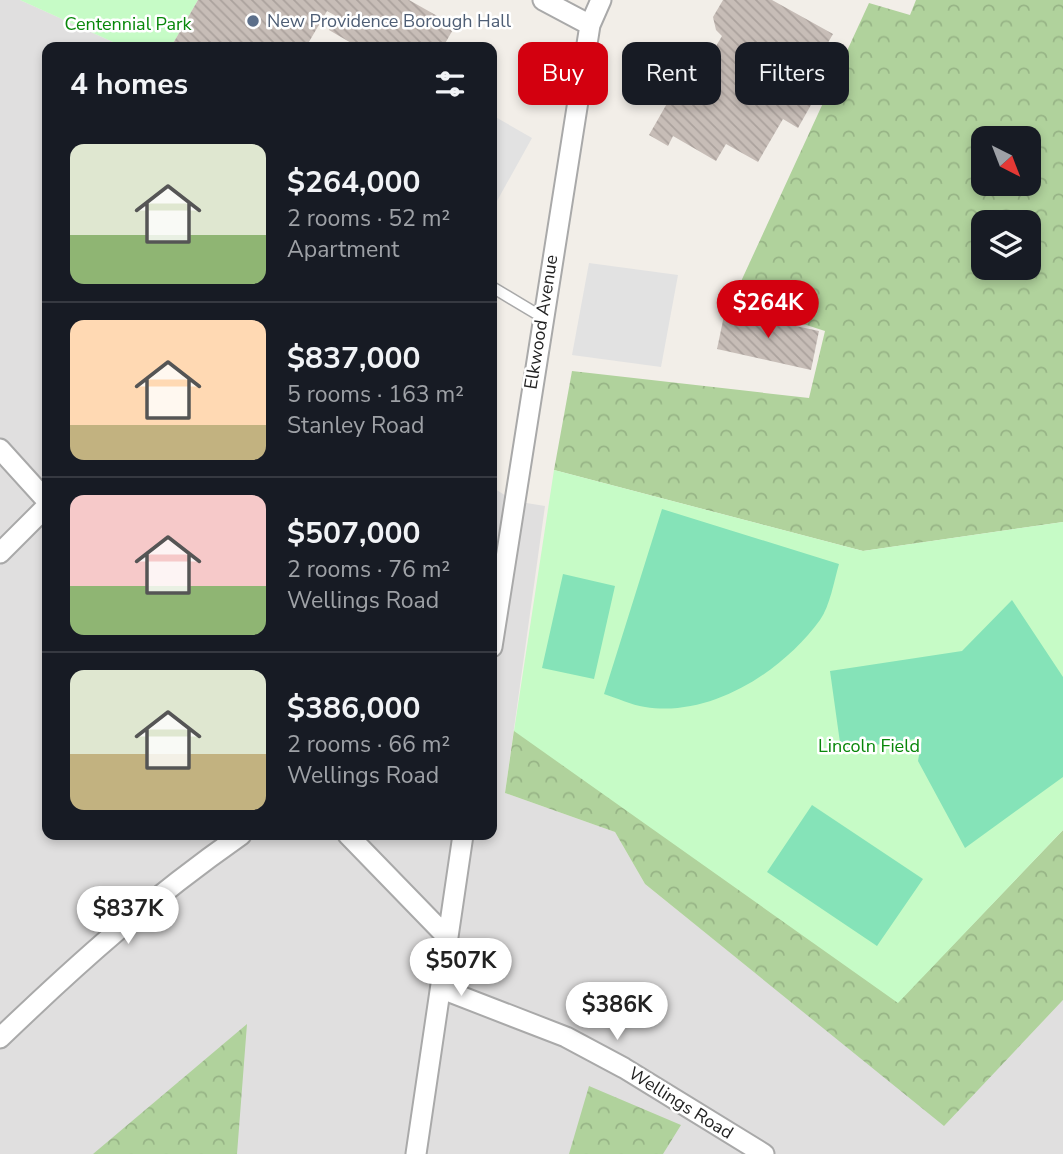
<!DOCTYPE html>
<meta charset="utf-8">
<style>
:root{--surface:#171b24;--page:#242831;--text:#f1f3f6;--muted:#9ea1a6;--line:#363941;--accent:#d3000f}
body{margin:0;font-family:"Nunito Sans",sans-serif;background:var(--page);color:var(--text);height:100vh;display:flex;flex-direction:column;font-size:26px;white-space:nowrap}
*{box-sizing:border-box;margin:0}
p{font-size:23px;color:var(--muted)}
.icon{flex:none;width:38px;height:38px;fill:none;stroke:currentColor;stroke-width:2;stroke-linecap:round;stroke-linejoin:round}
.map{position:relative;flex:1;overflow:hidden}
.panel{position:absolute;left:42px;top:42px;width:455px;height:798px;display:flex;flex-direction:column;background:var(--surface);border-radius:14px;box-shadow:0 4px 10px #0003}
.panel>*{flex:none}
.banner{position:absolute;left:518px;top:42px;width:439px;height:63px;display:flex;gap:14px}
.needle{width:46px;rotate:138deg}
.controls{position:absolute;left:971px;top:126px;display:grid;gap:14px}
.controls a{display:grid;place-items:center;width:70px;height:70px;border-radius:14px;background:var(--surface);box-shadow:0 4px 10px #0003;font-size:35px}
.price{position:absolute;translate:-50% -60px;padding:0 16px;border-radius:24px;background:#fff;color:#222;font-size:23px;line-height:46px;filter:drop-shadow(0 2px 4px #0008)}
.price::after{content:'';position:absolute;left:50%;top:42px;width:21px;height:16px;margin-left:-10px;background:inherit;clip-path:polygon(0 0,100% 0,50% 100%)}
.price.active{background:var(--accent);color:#fff}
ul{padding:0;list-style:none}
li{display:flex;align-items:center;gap:21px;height:175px;padding:0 28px}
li+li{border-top:2px solid var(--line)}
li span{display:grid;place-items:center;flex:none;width:196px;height:140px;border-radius:14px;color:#555}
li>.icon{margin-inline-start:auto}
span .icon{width:84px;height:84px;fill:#fffc;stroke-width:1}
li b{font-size:30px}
h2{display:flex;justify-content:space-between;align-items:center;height:84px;padding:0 28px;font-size:30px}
.pill{padding:0 24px;border-radius:14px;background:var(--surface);box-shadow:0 4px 10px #0003;font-size:24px;line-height:63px}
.pill.active{background:var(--accent);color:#fff}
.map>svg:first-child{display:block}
.residential{fill:#e0dfdf}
.forest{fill:url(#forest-crowns);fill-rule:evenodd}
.park{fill:#c6fbc6}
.pitch{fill:#85e3b8}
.parking{fill:#e2e2e2}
.building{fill:url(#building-back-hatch)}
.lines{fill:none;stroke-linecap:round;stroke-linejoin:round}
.service-casing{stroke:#a9a9a9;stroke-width:13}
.minor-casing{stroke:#a9a9a9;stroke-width:23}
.service{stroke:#fff;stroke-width:10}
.minor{stroke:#fff;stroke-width:19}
.service-dot{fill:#5c6f8a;stroke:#fff;stroke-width:2.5}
.labels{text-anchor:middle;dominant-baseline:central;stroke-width:5;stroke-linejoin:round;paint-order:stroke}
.service-label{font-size:18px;fill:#4e5e75;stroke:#fff;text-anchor:start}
.park-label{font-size:18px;fill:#08870a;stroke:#fff}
.street-label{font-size:18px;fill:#222;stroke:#fff}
</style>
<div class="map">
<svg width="1063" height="1154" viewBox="0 0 1063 1154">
<defs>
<pattern id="forest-crowns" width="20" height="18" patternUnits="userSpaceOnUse" patternTransform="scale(1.75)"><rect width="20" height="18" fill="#b0d29c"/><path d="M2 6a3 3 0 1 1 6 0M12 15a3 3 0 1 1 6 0" fill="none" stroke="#97b486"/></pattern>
<pattern id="building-back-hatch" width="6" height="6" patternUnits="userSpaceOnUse" patternTransform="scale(1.75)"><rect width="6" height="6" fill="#c7bdb7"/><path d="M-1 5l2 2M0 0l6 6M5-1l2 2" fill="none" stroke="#aba29d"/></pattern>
</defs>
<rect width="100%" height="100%" fill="#f2eee8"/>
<!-- residential -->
<path class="residential" d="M0,0H20L124,47H47V835H492V487L514,501L545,506L505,793L615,832L645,884L944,1125L1063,1000V1154H0Z"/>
<!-- forest -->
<path class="forest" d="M916,0H1063V522L863,551L554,470L572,371L809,398L825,331L732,301L869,3L910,15ZM984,138H1029V184H984ZM984,222H1029V268H984Z
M514,730L898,1002L1063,830V1000L944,1126L645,884L615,832L505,793Z
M247,1024L237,1154H93Z
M589,1086L681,1125L663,1154H569Z"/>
<!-- park -->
<path class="park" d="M20,0H198L171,47H124Z
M554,470L863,551L1063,522V830L898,1003L514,731Z"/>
<!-- pitch -->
<path class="pitch" d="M662,509L839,564C834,581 830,606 820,620C783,671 711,718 645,707C631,705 617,698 604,694Z
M563,574L615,586L594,679L542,668Z
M1012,600L1063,677V777L965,848L918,761L922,738L841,750L830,671L962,651Z
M812,805L923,879L877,946L767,872Z"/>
<!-- parking -->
<path class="parking" d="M492,115L532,138L492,210Z
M589,263L678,275L661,367L572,355Z"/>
<!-- building -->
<path class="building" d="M198,0H409L455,26L443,47H358L329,30L336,16L327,11L306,47H171Z
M723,0H772L833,34L811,72L825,80L798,128L783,119L758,162L726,144L716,161L673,136L668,146L649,135L673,93L666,89L682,63L700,73L722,36L716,30L713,17Z
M725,311L819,331L811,370L717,349Z"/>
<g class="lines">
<!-- service casing -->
<g class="service-casing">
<path id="service" d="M492,287L542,317"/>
</g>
<!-- minor casing -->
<g class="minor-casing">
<path id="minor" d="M543,0L590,25
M0,449L47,501
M0,553L47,506
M492,647L590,25L601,0
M348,835L448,938
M442,989L566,1037L624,1068L764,1154
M0,1038C79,962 151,898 241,835
M416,1154L463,835"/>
</g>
<!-- service -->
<use href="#service" class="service"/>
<!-- minor -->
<use href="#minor" class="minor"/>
</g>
<!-- markers -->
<circle class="service-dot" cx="253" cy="21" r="7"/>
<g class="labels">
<!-- service labels -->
<g class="service-label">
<text x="267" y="21">New Providence Borough Hall</text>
</g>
<!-- park labels -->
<g class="park-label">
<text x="128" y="24">Centennial Park</text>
<text x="869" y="746">Lincoln Field</text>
</g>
<!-- street labels -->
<g class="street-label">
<text transform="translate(541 322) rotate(-81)">Elkwood Avenue</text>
<text transform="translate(681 1103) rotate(32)">Wellings Road</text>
</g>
</g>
</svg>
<div class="controls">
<a><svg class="needle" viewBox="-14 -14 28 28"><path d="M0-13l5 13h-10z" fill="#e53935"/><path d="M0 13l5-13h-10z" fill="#9ea1a6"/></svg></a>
<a><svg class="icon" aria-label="layers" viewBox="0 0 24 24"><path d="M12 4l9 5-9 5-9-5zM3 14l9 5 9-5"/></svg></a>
</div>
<b class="price active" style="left:768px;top:340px">$264K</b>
<b class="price" style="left:128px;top:946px">$837K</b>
<b class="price" style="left:461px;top:998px">$507K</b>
<b class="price" style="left:617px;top:1042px">$386K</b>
<div class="banner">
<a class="pill active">Buy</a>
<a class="pill">Rent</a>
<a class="pill">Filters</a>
</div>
<section class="panel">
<h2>4 homes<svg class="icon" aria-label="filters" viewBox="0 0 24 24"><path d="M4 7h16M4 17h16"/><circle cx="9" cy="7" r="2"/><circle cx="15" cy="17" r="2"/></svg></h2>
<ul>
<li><span style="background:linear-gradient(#dfe7d0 65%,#8fb573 0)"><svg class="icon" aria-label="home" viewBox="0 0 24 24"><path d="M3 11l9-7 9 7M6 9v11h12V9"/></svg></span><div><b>$264,000</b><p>2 rooms · 52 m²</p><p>Apartment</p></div></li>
<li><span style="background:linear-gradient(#ffd9b3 75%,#c2b280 0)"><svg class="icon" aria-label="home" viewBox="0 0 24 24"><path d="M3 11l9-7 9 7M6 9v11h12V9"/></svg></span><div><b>$837,000</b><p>5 rooms · 163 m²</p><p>Stanley Road</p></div></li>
<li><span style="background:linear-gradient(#f6c9c9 65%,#8fb573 0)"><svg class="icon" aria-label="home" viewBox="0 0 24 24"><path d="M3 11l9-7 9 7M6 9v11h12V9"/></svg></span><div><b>$507,000</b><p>2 rooms · 76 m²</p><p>Wellings Road</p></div></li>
<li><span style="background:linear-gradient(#dfe7d0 60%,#c2b280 0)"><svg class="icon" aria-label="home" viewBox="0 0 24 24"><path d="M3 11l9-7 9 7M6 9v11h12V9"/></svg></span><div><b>$386,000</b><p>2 rooms · 66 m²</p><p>Wellings Road</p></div></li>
</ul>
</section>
</div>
